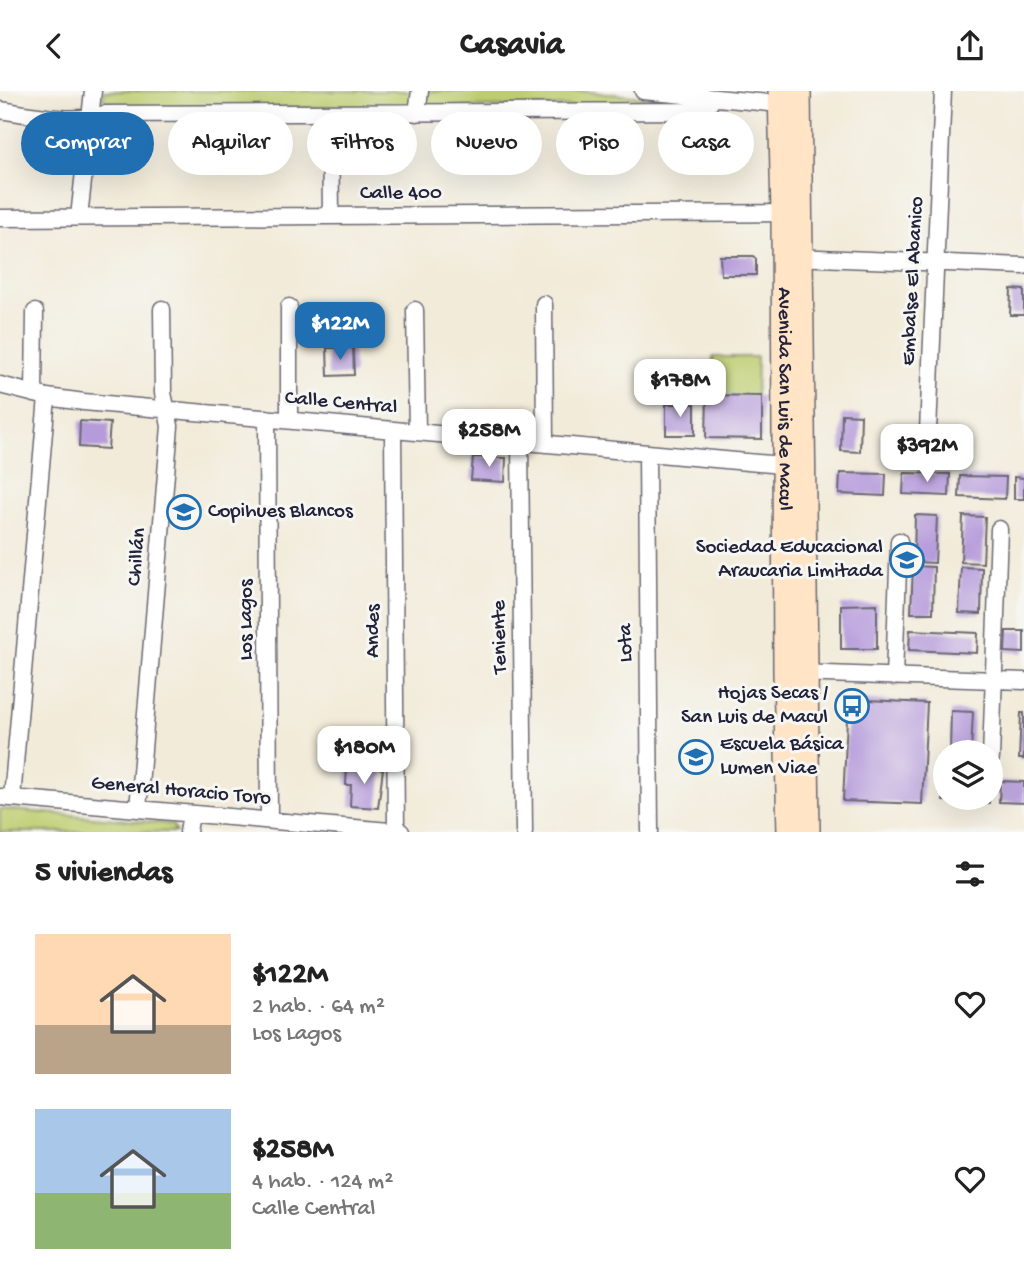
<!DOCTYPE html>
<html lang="es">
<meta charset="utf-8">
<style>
:root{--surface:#fff;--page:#f2f2f2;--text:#222;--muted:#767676;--accent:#1f6fb2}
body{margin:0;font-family:"Gochi Hand",sans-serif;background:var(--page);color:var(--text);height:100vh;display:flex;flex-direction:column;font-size:26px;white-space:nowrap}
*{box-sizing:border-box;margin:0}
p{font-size:23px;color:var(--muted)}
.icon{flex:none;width:38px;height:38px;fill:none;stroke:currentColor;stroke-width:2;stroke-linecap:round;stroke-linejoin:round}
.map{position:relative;height:741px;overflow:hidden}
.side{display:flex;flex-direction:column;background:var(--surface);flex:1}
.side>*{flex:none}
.hud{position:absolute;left:21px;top:21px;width:984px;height:63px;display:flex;gap:14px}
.buttons{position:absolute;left:933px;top:649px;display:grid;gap:14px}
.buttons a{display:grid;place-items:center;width:70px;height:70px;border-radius:50%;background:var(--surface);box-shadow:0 7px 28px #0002;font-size:35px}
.price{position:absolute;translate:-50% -60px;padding:0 16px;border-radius:14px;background:#fff;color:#222;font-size:23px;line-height:46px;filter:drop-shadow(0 2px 4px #0008)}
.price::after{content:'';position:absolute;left:50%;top:42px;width:21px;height:16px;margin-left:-10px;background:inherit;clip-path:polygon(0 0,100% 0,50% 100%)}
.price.on{background:var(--accent);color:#fff}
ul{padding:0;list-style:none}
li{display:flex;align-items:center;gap:21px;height:175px;padding:0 35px}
li span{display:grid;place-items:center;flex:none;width:196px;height:140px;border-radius:0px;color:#555}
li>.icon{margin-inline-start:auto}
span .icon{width:84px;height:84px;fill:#fffc;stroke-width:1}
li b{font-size:30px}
h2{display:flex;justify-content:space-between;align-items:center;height:84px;padding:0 35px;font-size:30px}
.pill{padding:0 24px;border-radius:32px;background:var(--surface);box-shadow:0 7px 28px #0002;font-size:24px;line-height:63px}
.pill.on{background:var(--accent);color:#fff}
header{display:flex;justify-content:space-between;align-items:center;height:91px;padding:0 35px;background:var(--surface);font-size:32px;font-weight:800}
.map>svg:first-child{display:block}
.green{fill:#becd6f;stroke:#707855;stroke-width:2}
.building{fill:#b69bdb}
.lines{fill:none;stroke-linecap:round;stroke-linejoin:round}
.street-casing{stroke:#6b6872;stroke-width:19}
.secondary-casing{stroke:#6b6872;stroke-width:26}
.street{stroke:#fff;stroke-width:16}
.secondary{stroke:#ffe4c6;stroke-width:23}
.labels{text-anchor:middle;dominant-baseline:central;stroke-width:6;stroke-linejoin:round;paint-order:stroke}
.street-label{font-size:21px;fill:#22223b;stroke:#f6f6f2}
.poi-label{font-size:21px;fill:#22223b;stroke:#f6f6f2;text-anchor:start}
</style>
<header><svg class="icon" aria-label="back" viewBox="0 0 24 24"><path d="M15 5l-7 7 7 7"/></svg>Casavia<svg class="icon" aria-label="share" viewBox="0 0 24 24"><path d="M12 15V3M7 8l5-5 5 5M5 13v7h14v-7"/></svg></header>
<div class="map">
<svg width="1024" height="741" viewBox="0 0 1024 741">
<rect width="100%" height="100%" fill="#f6f6f2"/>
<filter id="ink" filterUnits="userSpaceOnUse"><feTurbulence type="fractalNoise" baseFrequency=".0143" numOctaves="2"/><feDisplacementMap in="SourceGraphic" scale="14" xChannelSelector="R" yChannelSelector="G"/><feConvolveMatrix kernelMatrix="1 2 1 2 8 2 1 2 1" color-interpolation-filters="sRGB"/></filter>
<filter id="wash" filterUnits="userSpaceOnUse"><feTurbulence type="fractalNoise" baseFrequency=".00686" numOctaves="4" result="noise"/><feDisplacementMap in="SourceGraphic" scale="28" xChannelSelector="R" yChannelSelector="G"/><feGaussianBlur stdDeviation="1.57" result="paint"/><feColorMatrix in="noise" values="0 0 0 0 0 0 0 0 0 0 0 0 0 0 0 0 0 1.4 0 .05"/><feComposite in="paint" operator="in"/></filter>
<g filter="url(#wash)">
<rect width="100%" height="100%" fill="#f2ebd9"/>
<!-- green -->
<path class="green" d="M104,0H579L686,10L668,15L113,18L103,9Z
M713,266H757L755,347H712Z
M0,718L172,733L176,741H0Z"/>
<g id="blocks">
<!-- building -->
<path class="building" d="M720,165H753L756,168V184H721Z
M1011,198L1024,199V224H1010Z
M327,257H353L354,284L328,285Z
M707,304L762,305V348L706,347Z
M666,313H695V344H666Z
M842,323L861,324L860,361L841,360Z
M80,330L110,332L108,358L79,356Z
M473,366L506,367L505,391L471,389Z
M840,382L886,383L885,405L839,403Z
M904,382L950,383L949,405L903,403Z
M960,385L1006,386L1005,408L959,406Z
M1014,386L1024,387V408H1014Z
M915,424L937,425L935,472L914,471Z
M963,425L985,426L983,472L961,471Z
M913,475L934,476L933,522H911Z
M961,476L982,477L981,523L959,522Z
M877,513V558H841V514Z
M910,539L978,542L977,562L909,559Z
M1006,540H1024V562L1005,561Z
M848,608L927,612L922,713L843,710Z
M951,620L973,621L971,662H950Z
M1021,622H1024V668H1019Z
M347,675L383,678L378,717L350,715L351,694H346Z
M1000,690L1024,691V712L999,711Z
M943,707H989V712L943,710Z"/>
</g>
</g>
<g filter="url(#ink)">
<use href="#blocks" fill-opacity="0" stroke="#6b6872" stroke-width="2"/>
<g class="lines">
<!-- street casing -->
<g class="street-casing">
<path id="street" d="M643,0L790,14
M0,19C34,24 71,33 105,23L698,20L707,17L713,7
M417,22L420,0
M330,23L331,125
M79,126L93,0
M0,127L792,122
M793,166L1024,175
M544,213L545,353
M415,219L417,341
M0,294L47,306L84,311L792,375
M34,303L35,221
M267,327L269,729
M289,329V216
M393,339L396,741
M928,340L943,0
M520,350L524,741
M647,362L650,741
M798,582L1024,590
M894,586L899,450
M991,667L999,438
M0,706L401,741
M12,707L47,306
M138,718L170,335L163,302L162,218
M188,741L191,723"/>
</g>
<!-- secondary casing -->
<g class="secondary-casing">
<g id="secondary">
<path id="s1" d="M780,0L783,122L785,582L789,741"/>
<path d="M799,0L808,741"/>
</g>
</g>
<!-- street -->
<use href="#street" class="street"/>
<!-- secondary -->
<use href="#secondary" class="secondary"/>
</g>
</g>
<!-- icons -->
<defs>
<g id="school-ring" transform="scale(1.75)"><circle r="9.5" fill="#f6f6f2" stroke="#1f6fb2" stroke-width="1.5"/><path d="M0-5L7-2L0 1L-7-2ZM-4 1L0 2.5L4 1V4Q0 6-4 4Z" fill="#1f6fb2"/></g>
<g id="bus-ring" transform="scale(1.75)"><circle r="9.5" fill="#f6f6f2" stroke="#1f6fb2" stroke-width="1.5"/><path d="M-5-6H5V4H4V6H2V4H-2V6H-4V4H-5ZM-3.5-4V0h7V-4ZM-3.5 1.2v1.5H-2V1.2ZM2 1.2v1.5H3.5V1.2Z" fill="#1f6fb2"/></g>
</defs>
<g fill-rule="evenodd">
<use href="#school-ring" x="184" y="421"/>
<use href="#school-ring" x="907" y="469"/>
<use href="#bus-ring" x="852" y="615"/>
<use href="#school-ring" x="696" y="666"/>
</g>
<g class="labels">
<!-- street labels -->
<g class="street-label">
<text x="401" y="103">Calle 400</text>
<text transform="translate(914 190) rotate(-87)">Embalse El Abanico</text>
<text stroke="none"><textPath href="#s1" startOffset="308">Avenida San Luis de Macul</textPath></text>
<text transform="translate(341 313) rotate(5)">Calle Central</text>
<text transform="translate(138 466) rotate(-85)">Chillán</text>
<text transform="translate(247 529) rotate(-90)">Los Lagos</text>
<text transform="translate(374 540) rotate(-90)">Andes</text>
<text transform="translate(501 546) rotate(-91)">Teniente</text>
<text transform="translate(627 552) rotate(-91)">Lota</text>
<text transform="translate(181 701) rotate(5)">General Horacio Toro</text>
</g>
<!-- poi labels -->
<g class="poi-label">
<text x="208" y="421">Copihues Blancos</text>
<text x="883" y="457" text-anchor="end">Sociedad Educacional<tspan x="883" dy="24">Araucaria Limitada</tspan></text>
<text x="828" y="603" text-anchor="end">Hojas Secas /<tspan x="828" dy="24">San Luis de Macul</tspan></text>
<text x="720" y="654">Escuela Básica<tspan x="720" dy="24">Lumen Viae</tspan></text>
</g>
</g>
</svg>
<div class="buttons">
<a><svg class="icon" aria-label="layers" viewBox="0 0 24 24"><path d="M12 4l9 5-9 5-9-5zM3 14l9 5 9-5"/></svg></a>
</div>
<b class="price on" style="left:340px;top:271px">$122M</b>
<b class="price" style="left:680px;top:328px">$178M</b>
<b class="price" style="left:489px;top:378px">$258M</b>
<b class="price" style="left:927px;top:393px">$392M</b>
<b class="price" style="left:364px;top:695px">$180M</b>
<div class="hud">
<a class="pill on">Comprar</a>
<a class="pill">Alquilar</a>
<a class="pill">Filtros</a>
<a class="pill">Nuevo</a>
<a class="pill">Piso</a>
<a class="pill">Casa</a>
</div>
</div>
<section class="side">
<h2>5 viviendas<svg class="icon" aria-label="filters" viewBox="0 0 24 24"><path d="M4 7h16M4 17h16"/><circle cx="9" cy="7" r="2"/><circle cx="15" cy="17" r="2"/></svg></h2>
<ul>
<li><span style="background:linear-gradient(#ffd9b3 65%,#b9a48a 0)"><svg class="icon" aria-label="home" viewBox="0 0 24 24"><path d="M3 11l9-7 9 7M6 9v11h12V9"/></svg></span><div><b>$122M</b><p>2 hab. · 64 m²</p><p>Los Lagos</p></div><svg class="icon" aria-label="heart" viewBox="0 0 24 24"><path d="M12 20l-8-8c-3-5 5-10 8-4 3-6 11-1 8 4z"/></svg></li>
<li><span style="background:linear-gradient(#a9c7e8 60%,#8fb573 0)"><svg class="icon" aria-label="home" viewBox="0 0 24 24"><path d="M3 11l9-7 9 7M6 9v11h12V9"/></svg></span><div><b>$258M</b><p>4 hab. · 124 m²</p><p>Calle Central</p></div><svg class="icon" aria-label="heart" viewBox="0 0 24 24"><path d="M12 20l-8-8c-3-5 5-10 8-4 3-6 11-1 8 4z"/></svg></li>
</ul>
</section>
